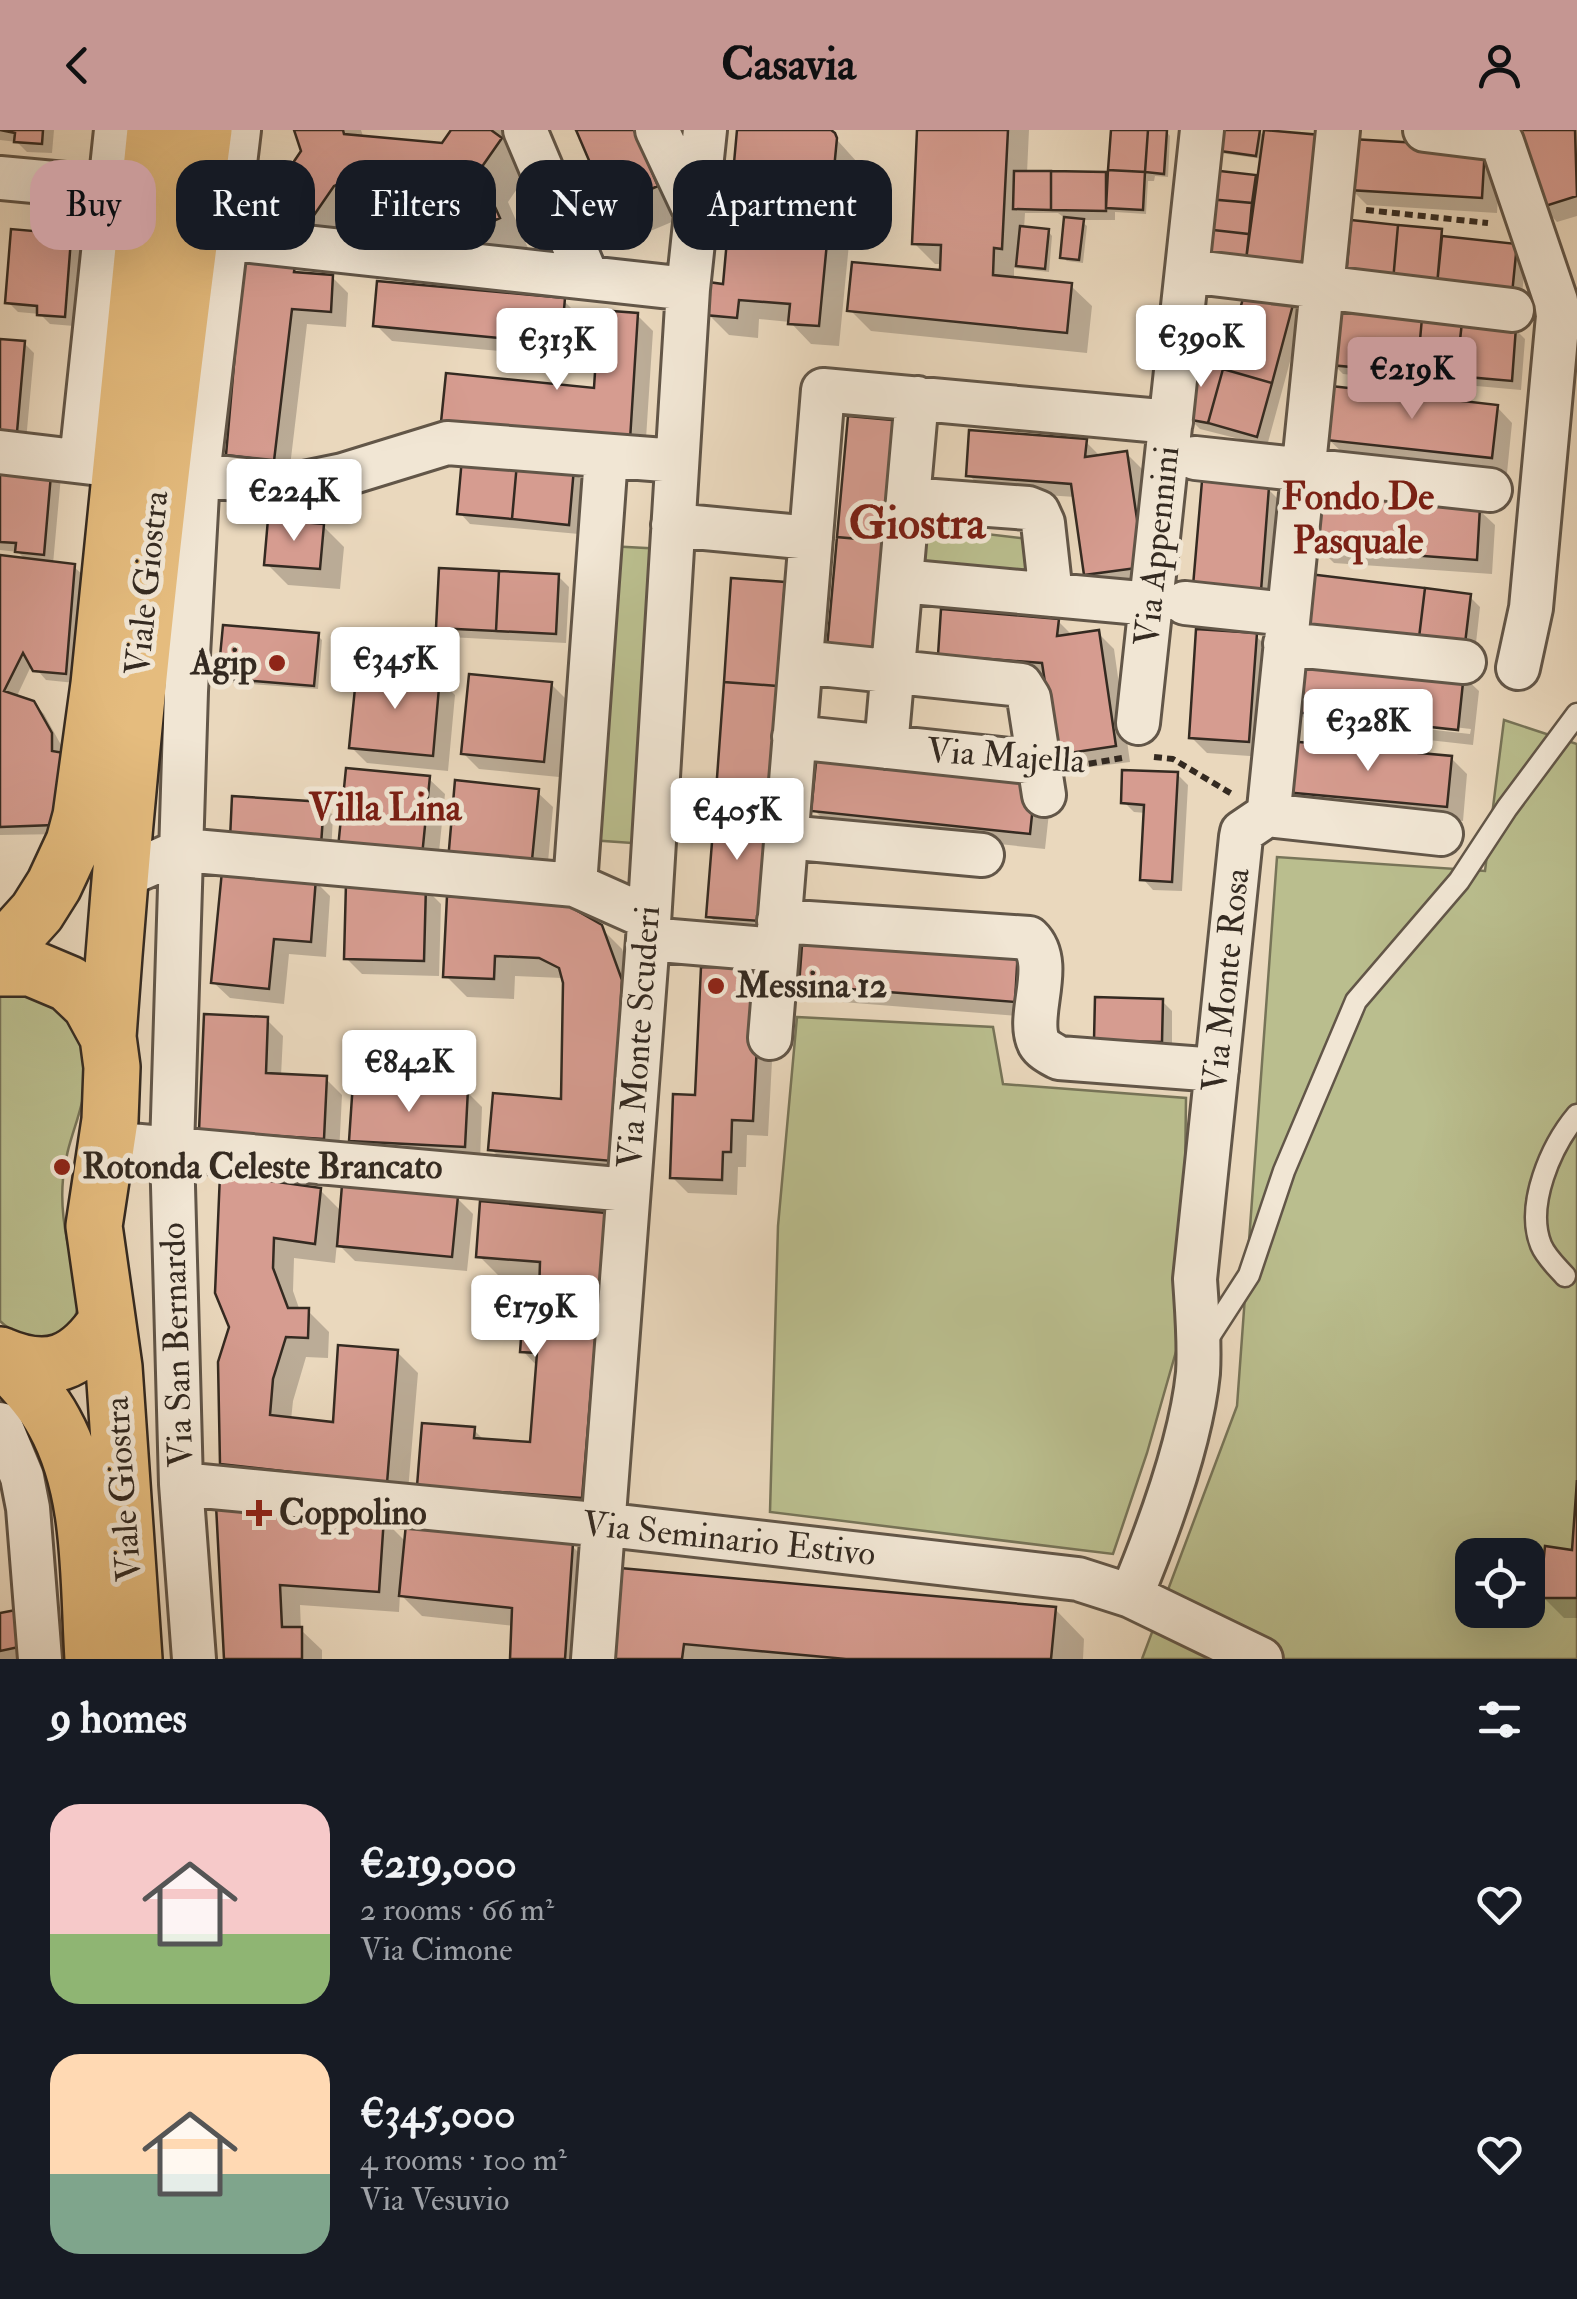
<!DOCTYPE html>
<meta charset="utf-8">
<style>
:root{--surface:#171b24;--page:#242831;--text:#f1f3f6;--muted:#9ea1a6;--accent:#c59692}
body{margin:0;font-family:"IM FELL Double Pica",serif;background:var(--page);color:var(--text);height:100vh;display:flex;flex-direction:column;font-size:38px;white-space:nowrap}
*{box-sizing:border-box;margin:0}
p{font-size:32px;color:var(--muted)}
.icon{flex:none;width:55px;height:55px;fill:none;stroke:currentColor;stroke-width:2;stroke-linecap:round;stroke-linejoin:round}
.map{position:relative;height:1529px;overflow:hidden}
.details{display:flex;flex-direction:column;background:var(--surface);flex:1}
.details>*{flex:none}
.top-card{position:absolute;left:30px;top:30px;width:1000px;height:90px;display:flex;gap:20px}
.buttons{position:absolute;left:1455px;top:1408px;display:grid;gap:20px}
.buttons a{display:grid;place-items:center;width:90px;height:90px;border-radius:20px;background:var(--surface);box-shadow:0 10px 40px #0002;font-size:50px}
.price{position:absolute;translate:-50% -85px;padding:0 22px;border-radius:10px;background:#fff;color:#222;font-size:32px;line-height:65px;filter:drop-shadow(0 2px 5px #0008)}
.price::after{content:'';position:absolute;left:50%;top:60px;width:30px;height:22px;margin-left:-15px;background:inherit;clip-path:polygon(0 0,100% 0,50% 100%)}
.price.current{background:var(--accent);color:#111}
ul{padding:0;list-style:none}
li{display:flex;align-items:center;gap:30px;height:250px;padding:0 50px}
li span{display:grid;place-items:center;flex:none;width:280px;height:200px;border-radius:30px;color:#555}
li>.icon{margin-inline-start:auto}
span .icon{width:120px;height:120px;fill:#fffc;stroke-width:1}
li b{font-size:42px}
h2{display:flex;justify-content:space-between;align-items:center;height:120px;padding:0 50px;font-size:42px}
.chip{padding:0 35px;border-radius:30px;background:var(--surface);box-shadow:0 10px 40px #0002;font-size:35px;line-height:90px}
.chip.current{background:var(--accent);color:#111}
header{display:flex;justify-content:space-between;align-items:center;height:130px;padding:0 50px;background:var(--accent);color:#111;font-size:45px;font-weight:800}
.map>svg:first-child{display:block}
.green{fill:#babe8e;stroke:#777458;stroke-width:2.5;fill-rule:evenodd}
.shadow{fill:#0003;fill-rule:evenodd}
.building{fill:#d69c90;stroke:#342a21;stroke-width:2.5}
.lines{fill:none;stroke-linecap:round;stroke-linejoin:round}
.lane-casing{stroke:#625648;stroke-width:25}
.street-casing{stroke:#625648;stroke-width:48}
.primary-casing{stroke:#342a21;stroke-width:60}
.path{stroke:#342a21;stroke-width:6;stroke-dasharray:8 5;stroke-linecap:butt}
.lane{stroke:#f1e6d4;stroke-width:20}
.street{stroke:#f1e6d4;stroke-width:42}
.primary{stroke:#e5bc7e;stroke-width:55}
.poi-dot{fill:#8f2418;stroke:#f1e6d4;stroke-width:4}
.labels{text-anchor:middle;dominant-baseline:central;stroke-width:10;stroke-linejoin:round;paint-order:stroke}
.street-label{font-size:35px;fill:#342a21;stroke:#f1e6d4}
.poi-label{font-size:35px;font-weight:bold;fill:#342a21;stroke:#f1e6d4;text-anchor:start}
.neighbourhood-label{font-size:38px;font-weight:bold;fill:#7a1f14;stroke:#f1e6d4}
.district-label{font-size:45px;font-weight:bold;fill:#7a1f14;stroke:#f1e6d4}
</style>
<header><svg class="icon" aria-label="back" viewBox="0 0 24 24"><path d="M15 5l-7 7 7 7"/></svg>Casavia<svg class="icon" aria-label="person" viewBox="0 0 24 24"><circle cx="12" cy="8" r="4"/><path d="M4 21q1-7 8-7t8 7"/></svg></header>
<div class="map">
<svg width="1577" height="1529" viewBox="0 0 1577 1529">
<rect width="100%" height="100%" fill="#ead8bd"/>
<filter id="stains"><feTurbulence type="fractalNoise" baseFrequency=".002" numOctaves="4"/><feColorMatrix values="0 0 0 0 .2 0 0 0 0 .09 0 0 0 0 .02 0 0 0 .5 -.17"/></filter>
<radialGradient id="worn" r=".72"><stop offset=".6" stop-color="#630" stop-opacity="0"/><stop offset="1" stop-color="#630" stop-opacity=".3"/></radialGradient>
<!-- green -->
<path class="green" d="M908,369L971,373L969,402L1045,411L1051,465L901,451Z
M608,416L664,419L646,714L590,710Z
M1504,590L1577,614V1529H1142L1237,1276L1277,727L1485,741ZM1472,1425H1528V1480H1472Z
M23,864C45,870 74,883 82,908C98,964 67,998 63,1049C61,1070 63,1090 67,1110C74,1144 97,1194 48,1207C31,1212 12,1203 0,1191V865Z
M797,887L993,897L1003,954L1186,968L1183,1197L1147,1323L1113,1424L770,1382L778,1096Z"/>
<!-- shadow -->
<path class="shadow" d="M0,0H54L52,23L27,22L17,12L0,10Z
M297,0H361L364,9L443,16L454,0H502L524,22L530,40L508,72L528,118L489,135L460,105L452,88L375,81L364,85L341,118L305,93L275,64L304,22Z
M574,0H649L686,86L641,105L611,76L582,9Z
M740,0L829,1L857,32L839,216L811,214L790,192L759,189L758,208L729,205L708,184L725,157Z
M920,0H1029L1027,43L1105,45L1110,50L1113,0L1166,1L1170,6L1168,47L1155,46L1154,51H1148L1146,84L1115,82V90H1080L1087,96L1083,133L1067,131L1062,127L1066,89L1058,83H1025L1024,99L1048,101L1052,106L1049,142L1014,138V150L1071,156L1092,176L1087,223L871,201L850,180L942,143L943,134H935L914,113Z
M1252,0L1259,1L1266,8L1267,0L1320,7L1318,153L1208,129L1255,47L1260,52L1263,29L1220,23L1216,19Z
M1518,0H1577V86L1557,92L1542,76Z
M1484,20L1500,36L1497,83L1367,75L1351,59Z
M71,98L81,108L74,196L50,194L40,184L18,182L8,172L46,105Z
M1441,102L1448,109L1516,117L1526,127L1521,173L1359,156Z
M294,138L300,145L332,147L348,163L346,197L307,194L289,345L244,340L229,324Z
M564,171L580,187L576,228L392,211L376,195Z
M1293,174L1303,184L1267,316L1200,299L1189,288Z
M637,185L653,201L645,324L460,307L596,260Z
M1515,199L1525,209L1521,260L1343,244L1333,234Z
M0,211L24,213L34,223L26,311L0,307Z
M1497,277L1512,293L1507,343L1344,324L1328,309Z
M1086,312L1101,327L1126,323L1142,339L1158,452L1102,460L1086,444L1075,367L984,361L969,345Z
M0,340L61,346L53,434L73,436L84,446L75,553L46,550L32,534L16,568L33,573L44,584L61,615L64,704L0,705V427L27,431L18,422L0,420Z
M572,340L583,351L579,404L470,394L460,383Z
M1268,359L1284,375L1276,476L1212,471Z
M1479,380L1495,395L1492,444L1334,433L1318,417Z
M323,396L344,417L340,459L288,455L267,434Z
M558,446L569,457L566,513L449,507L439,497Z
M784,455L794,465L775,806L725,802L709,786Z
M1470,467L1480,477L1474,531L1434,526Z
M1058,491L1073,506L1098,503L1114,519L1130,632L1074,639L1058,624L1047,547L956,540L940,524Z
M317,505L322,510L318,559L225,552L221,547Z
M1256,506L1271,521L1264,627L1207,623L1191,607Z
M1463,546L1479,561L1473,615L1313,597L1297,581ZM1311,581L1471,599L1470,604L1311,586Z
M439,549L455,565L448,641L367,633L351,617Z
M551,554L567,570L559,647L479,639L463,623Z
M1451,628L1467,644L1463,691L1302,677L1286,661Z
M1177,644L1188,655L1182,761L1153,760L1143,749L1146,683L1134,682L1124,672Z
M429,649L445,664L437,741L357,732Z
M537,662L553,677L546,754L466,746Z
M1051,665L1045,719L830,696L814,680Z
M235,668L323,675L333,685L331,724Z
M315,751L330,766L326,827L289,824L284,874L230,868L214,853Z
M425,758L441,774L439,846L362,844L346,828Z
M450,768L600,797L622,819L642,873L632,1051L512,1040L491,1019L563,972L565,852L562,848L515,846L514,869L467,867L446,846Z
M1017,821L1030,887L817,870L801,854Z
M776,856L768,1006L747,1005L746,1037H738L737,1065L688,1063L672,1047L698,968Z
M1098,869L1162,871L1172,881V921L1107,920Z
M267,890L283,906L281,946L326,949L342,965L339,1024L218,1016Z
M466,961L482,977L480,1032L368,1025L352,1010Z
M320,1060L342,1082L457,1068L473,1084L467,1141L355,1131L337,1113L335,1133L294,1128L293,1161L300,1181H308L329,1202L328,1228L306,1227L293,1271L291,1290L335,1295L397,1222L418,1243L407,1373L244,1354L223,1333L231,1197L217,1163Z
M605,1086L602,1388L420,1355L474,1300L485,1311L533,1314L538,1237L523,1221L540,1199L542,1150L500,1147L479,1126Z
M218,1378L383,1389L407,1413L571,1415L592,1436L586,1529H512L514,1496L422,1486L400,1464L399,1482L300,1475L301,1500L322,1520V1529H226Z
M1577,1384V1488H1564L1543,1467L1574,1423Z
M623,1441L1055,1479L1084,1509L1083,1529H617Z
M0,1486L42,1529H0Z"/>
<!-- building -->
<path class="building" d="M0,0H43L42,14L14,12L15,3Z
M294,0H343L344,4L442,13L451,0H491L502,8L479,41L500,88L457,107L440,67L434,60L344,52L334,56L310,91L272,64L301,21Z
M576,0H634L658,56L609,77Z
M737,0H831L835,3L837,8L819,196L788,194L790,174L739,170L737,188L705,185L708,152L723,154Z
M917,0H1008L1002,119L994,118L993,145L1072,153L1067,203L847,181L852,132L940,140L941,115L912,114Z
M1111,0H1148L1145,42L1108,40Z
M1148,0H1167L1164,44L1145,42Z
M1216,0H1260L1256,26L1213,20Z
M1264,0L1321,5L1303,139L1246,130Z
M1515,0H1575L1577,66L1539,78Z
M1352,9L1485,17L1482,68L1349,60Z
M1108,40L1145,42L1143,80L1106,78Z
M1211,40L1256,45L1252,73L1208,69Z
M1014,41H1051V80L1013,79Z
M1051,41L1106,42V81L1051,80Z
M1208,69L1252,73L1249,104L1204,99Z
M1064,87L1084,89L1079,130L1060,128Z
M1351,90L1398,95L1393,151L1346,146Z
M45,94L72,96L65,187L37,185V176L5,173L11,99L44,102Z
M1398,95L1442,99L1437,155L1393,151Z
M1020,96L1049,99L1045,139L1016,136Z
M1204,99L1249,104L1246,130L1201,125Z
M1442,106L1517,114L1512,164L1437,155Z
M243,132L295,135L294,142L333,145L331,182L292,179L274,331L226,325Z
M377,151L565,168L561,214L373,196Z
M1246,158L1294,171L1272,253L1223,239Z
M599,180L638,183L630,310L441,292L446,243L594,258Z
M1334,181L1422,188L1417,243L1330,235Z
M1422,188L1462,192L1456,246L1417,243Z
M1462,192L1516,197L1512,251L1456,246Z
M0,209L25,211L17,302L0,301Z
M1187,230L1223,239L1208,293L1186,289Z
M1223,239L1272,253L1257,307L1208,293Z
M1331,256L1498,275L1492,328L1326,310Z
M848,286L903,291L892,412L837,407Z
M969,300L1087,309L1085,327L1127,321L1144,437L1084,445L1071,354L966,346Z
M462,328L517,333L512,389L457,384Z
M52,333L44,425L15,422L16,413L0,412V338Z
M517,333L574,338L569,395L512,389Z
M1202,351L1269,357L1261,461L1193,456Z
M1319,365L1480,377L1477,430L1316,418Z
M268,389L324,394L320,439L264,435Z
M837,407L892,412L882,523L827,518Z
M0,425L75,434L66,544L33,541L23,523L4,561L34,571L52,603V621L64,623L54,695L0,697Z
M439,438L499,441L496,501L436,498Z
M499,441L559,444L556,504L496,501Z
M1309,444L1425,458L1418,516L1302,502Z
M731,448L785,452L777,556L724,552Z
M1425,458L1471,464L1464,522L1418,516Z
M941,479L1059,489L1057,506L1099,500L1116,616L1056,625L1042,533L938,525Z
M223,495L319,503L314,556L218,548Z
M1196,499L1257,503L1249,612L1189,608Z
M1301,525L1464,543L1458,600L1294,582Z
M357,538L440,546L433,626L349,618Z
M469,544L552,552L544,632L461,624Z
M724,552L777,556L768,679L715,675Z
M1288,611L1452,626L1447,677L1284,662Z
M817,623L1036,647L1030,704L811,681Z
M346,638L430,646L422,726L338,718Z
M1122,640L1178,642L1172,752L1140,750L1144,675L1121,673Z
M455,650L539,659L531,740L448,731Z
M232,666L324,672L321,715L230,709Z
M715,675L768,679L760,791L706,787Z
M222,741L316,748L311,812L274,809L269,859L211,853Z
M346,753L426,755L424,831L344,829Z
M447,766L567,775L602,795L622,850L612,1031L488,1020L493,963L561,969L563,853L559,838L539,828L495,826L494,849L443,847Z
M803,802L1018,819L1015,872L799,855Z
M701,837L761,838L753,991L732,990L731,1022H723L722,1050L670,1048L673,964L695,965Z
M1095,867L1163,869L1162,912L1094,910Z
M204,884L268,887L266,943L327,946L324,1009L199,1001Z
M353,952L468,959L465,1017L349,1011Z
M220,1044L321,1058L315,1114L274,1108L273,1138L288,1178H309L308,1208L286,1207L273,1249L270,1285L333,1292L338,1215L398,1220L387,1353L220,1334L218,1232L229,1197L215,1163Z
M342,1055L458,1066L452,1127L337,1116Z
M480,1071L606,1083L582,1368L417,1356L422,1293L475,1297L474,1308L530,1312L537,1223L520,1222L522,1195L538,1196L540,1132L476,1127Z
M1577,1350V1468H1540L1545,1416L1572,1420Z
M216,1375L384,1387L379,1462L280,1455L282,1497H302V1529H224Z
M406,1394L573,1413L565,1529H510L512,1478L399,1466Z
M620,1438L1056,1477L1051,1529H846L684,1514L682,1529H614Z
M21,1479L28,1515L0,1521V1483Z"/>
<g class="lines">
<!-- lane casing -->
<g class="lane-casing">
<path id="lane" d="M1565,1146C1557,1137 1546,1127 1541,1115C1525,1075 1551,1016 1577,985
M1205,1213L1249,1145L1284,1041L1356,871L1459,751L1507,678L1577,584"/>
</g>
<!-- street casing -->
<g class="street-casing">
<path id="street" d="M525,0L587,147
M657,0L695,81
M1425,0L1498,9L1502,12L1556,171L1558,186L1531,478L1518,538
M0,48L108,58
M224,108L688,159
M1187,141L1512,180
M0,322L109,335
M1195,328L1490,360
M81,331L116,0
M169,342L284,354L304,353L343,345L447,313L677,331
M908,369L1028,378L1038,382L1043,393L1051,465
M673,395L811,408
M901,451L1151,474
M1185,473L1288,484
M1285,514L1464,532
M801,532L1021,555L1029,568L1044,665
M1138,593L1202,0
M794,607L1039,633
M886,617L917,268
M1267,685L1441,704
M786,707L982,725
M119,748L183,720L575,755L649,788
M575,755L606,327
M779,791L1029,808C1056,834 1025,886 1039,913C1043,920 1052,924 1059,928L1217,940
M648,809L777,820
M770,908L823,260L1171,292
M107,1013L628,1060
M0,1294L22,1347L28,1378L40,1529
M181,1354L626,1397L1078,1449L1131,1466L1261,1529
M1131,1466C1158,1401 1191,1313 1198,1243C1200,1212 1197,1180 1195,1149L1241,707L1242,702L1267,685L1269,679L1338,0
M194,1529L181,1354L172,1019L186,561L198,345L239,0
M593,1529L648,809L688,159L705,0"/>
</g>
<!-- primary casing -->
<g class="primary-casing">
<path id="primary" d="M0,823L37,782L54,755L74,712L81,686L99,554L155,0
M0,838H31L69,854L90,874L108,907L112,937L110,990L94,1096L114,1237L134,1529
M108,907C129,603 164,302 204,0
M0,1225C20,1247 40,1266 54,1292C93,1362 88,1451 93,1529
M0,1225C49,1246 78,1234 107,1191"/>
</g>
<!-- path -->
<path class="path" d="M1366,80L1488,93
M1154,627L1173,629L1232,664
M1076,636L1122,628"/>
<!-- lane -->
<use href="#lane" class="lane"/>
<!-- street -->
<use href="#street" class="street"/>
<!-- primary -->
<use href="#primary" class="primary"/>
</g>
<!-- markers -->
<g class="poi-dot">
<circle cx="277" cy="533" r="10"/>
<circle cx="716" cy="856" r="10"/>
<circle cx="62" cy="1037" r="10"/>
<path d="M254 1368h10v10h10v10h-10v10h-10v-10h-10v-10h10z"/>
</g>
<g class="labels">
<!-- street labels -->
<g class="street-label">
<text transform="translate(1157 416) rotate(-84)">Via Appennini</text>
<text transform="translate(147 453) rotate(-84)">Viale Giostra</text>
<text transform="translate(1006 626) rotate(4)">Via Majella</text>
<text transform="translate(1226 850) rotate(-84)">Via Monte Rosa</text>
<text transform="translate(639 907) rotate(-86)">Via Monte Scuderi</text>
<text transform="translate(177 1215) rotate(-92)">Via San Bernardo</text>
<text transform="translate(123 1359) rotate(-94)">Viale Giostra</text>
<text transform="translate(729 1409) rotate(6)">Via Seminario Estivo</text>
</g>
<!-- poi labels -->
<g class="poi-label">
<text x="257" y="533" text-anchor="end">Agip</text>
<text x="736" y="856">Messina 12</text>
<text x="82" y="1037">Rotonda Celeste Brancato</text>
<text x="279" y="1383">Coppolino</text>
</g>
<!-- neighbourhood labels -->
<g class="neighbourhood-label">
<text x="1358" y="367">Fondo De<tspan x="1358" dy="44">Pasquale</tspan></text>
<text x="385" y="678">Villa Lina</text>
</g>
<!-- district labels -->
<g class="district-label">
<text x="917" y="394">Giostra</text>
</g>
</g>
<rect width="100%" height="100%" filter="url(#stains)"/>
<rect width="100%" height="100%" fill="url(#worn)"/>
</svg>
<div class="buttons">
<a><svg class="icon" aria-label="locate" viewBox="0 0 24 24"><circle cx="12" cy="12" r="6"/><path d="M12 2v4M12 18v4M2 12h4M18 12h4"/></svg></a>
</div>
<b class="price" style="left:1201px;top:260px">€390K</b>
<b class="price" style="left:557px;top:263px">€313K</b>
<b class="price current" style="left:1412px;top:292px">€219K</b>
<b class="price" style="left:294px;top:414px">€224K</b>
<b class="price" style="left:395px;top:582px">€345K</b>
<b class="price" style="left:1368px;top:644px">€328K</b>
<b class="price" style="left:737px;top:733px">€405K</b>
<b class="price" style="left:409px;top:985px">€842K</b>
<b class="price" style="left:535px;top:1230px">€179K</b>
<div class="top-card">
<a class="chip current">Buy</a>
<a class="chip">Rent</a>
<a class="chip">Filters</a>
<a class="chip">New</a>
<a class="chip">Apartment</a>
</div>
</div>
<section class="details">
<h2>9 homes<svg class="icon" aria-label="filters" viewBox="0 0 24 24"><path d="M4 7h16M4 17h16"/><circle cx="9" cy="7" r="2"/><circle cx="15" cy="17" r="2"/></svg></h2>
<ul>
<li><span style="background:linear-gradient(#f6c9c9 65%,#8fb573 0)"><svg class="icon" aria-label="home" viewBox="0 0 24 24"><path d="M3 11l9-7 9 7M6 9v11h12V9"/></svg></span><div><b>€219,000</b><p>2 rooms · 66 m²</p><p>Via Cimone</p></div><svg class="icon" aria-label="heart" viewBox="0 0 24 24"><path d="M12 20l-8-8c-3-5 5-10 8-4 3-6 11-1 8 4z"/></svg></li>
<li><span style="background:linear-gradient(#ffd9b3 60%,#7fa58c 0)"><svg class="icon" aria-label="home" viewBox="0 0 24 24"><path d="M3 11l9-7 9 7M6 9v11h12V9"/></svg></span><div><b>€345,000</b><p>4 rooms · 100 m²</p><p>Via Vesuvio</p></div><svg class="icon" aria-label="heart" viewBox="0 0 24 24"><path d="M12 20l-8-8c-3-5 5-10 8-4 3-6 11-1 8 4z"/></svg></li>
</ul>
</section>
